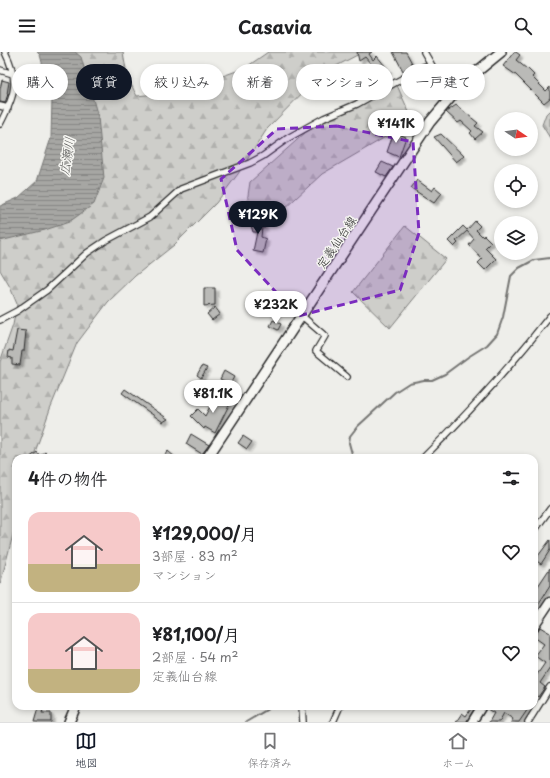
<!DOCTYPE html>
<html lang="ja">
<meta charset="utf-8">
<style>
:root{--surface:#fff;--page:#f2f2f2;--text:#202124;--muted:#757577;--line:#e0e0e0;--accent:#111827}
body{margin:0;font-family:"Playpen Sans","Klee One",sans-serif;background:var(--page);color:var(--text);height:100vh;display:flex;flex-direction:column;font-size:15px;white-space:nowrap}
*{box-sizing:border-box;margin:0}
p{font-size:13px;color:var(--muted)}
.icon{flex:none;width:22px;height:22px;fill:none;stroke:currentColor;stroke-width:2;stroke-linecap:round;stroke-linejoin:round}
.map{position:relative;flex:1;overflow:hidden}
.details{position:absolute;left:12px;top:402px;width:526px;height:256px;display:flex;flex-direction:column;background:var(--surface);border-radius:12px;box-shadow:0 2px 6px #0003}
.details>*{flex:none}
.hud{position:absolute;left:12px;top:12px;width:526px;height:36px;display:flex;gap:8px}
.needle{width:26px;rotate:103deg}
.fabs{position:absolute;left:494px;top:60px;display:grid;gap:8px}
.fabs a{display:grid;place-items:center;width:44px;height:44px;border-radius:50%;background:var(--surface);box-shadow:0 2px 6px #0003;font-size:20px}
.price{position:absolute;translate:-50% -34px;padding:0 9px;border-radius:14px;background:#fff;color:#222;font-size:13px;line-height:26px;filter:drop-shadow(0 1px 2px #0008)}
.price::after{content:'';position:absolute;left:50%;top:24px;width:12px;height:9px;margin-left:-6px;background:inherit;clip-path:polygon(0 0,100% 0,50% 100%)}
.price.on{background:var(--accent);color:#fff}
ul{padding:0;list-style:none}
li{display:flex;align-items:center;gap:12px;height:100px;padding:0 16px}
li+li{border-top:1px solid var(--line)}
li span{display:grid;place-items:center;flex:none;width:112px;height:80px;border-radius:12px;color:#555}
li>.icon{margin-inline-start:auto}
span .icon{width:48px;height:48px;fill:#fffc;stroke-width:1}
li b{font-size:17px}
h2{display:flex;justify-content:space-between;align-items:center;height:48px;padding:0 16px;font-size:17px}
.chip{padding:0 14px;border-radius:18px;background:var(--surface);box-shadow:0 2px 6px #0003;font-size:14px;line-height:36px}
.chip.on{background:var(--accent);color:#fff}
header{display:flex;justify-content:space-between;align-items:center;height:52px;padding:0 16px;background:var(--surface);font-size:18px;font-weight:700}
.tab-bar{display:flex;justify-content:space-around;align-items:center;height:56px;border-top:1px solid var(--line);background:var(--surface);font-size:11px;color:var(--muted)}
.tab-bar a{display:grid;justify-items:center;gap:2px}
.tab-bar .on{color:var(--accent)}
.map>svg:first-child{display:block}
.forest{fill:url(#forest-firs);stroke:#7c7c7a}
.water{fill:url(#water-rules);stroke:#757573}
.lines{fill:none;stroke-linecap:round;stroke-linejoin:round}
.stream{stroke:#757573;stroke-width:2}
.building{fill:#babab7;stroke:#2b2b2b;filter:url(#shadow)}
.street-casing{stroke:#2b2b2b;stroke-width:8}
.secondary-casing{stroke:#2b2b2b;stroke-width:11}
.primary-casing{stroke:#2b2b2b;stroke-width:12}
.street{stroke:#f6f6f2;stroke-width:5.5}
.secondary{stroke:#f6f6f2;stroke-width:8}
.primary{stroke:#f6f6f2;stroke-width:9}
.marked{fill:#7b2cbf;fill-opacity:0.2;stroke:#7b2cbf;stroke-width:3;stroke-dasharray:8 5;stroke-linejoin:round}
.labels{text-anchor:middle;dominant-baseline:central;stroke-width:3;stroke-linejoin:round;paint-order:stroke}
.street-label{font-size:12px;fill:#2b2b2b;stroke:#f6f6f2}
.water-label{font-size:13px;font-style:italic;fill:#565655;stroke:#f6f6f2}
</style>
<header><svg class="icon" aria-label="menu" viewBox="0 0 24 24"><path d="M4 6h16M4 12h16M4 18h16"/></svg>Casavia<svg class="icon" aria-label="search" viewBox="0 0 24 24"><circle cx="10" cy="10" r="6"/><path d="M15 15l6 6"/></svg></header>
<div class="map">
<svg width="550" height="670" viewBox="0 0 550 670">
<defs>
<pattern id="forest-firs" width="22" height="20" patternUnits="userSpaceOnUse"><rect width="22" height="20" fill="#cececa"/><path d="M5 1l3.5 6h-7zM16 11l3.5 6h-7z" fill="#b1b1ae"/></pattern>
<pattern id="water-rules" width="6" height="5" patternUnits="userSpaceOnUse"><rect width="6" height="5" fill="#a6a6a3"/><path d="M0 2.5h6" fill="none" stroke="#878785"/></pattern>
<filter id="shadow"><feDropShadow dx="3" dy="3" stdDeviation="1" flood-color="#0004"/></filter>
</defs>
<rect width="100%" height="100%" fill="#eeeeea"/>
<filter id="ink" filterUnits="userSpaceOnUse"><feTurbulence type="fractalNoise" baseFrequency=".025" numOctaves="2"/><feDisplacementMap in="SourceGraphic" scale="8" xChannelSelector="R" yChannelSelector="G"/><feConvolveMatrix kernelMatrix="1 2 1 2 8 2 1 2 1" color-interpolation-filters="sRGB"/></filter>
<g filter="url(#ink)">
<!-- forest -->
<path class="forest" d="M70,0H123C125,16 129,30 137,44L155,42L189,36L245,16L268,0H363L321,22L267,77L238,122L216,151L174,193L135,224L108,250L77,291L50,357L33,406H16V471L0,533V310L13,273L17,252L10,235L0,218V163L37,141L60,83Z
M396,31L413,69L322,122L269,171L251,167L247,150L250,130L306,80Z
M550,58V86L542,73L546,62Z
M405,174L446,207L390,276L353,240Z"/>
<!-- water -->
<path class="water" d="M37,0H75L81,5L98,65L104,126L94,152L69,170L45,178L0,189V154L18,146L37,129L51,86L52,47L40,3Z"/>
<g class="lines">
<!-- stream -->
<path class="stream" d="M355,406L352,402L349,391L350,384L357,375L395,340L409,331L424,328H432L445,322L468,305L487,293L497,282L503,265L511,224L519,216L534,208L550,206
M246,670L273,654"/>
</g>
<!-- building -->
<path class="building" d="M357,0H372L369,2L373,8L377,4L389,19L382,25L365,5L359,9Z
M393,0H406L413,13L403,19Z
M514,0H516L520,3L516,8L527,17V16L534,23L532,25L546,39L550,35V46L544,51L516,23L503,14Z
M2,28L9,30L7,42H8L5,51L0,50V37Z
M456,53L478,71L475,74L483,80L475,87L470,81L472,79L461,69L458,71L446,60Z
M394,80L406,85L399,105L387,100Z
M441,82L464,104L456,110L434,85Z
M382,110L393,115L386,125L376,120Z
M417,128L432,139L435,135L442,141L434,151L411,136Z
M249,165L257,167V170L264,172L265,176H262L261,185L266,187L263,201L253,199L257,180H253L250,170H249Z
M475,169L480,174L476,178L483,185L484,183L491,190L485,196L496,207L485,218L478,211L482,207L469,193L474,187L467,179L456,189L458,191L454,195L448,189L463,174L467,178Z
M204,236H215V253L204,254Z
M215,255L220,262L212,268L207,262Z
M273,268L281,272L278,278L270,274Z
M17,278L26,279L24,299H22L20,313L12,312V306L8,305L9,298L13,299Z
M202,314L207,316L201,326L197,323Z
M224,319L234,325L230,332L220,327Z
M125,337L168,367L163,370L122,341Z
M217,341L230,351L215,381L205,375L204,377L191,364L198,357L205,364Z
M191,382L209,393L202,402L186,392Z
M243,384L252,390L247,397L238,391Z
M168,399L176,406H162Z
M37,400L40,404L45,400L50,406H29Z
M550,488V498L541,512L535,508Z
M550,516V534L534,559V540Z
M540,575L550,581V616L540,631L545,635L538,645L534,642V627L545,611L535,604L544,592L534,585Z
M473,654H476L467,670H456L462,661L466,664Z
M487,654H492L498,658L501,654H530L519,670H511L513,667L504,661L499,670H489L494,661L487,657Z
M38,656L43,658L42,661H51V670H34Z"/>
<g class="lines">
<!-- street casing -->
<g class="street-casing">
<path id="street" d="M424,0L435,19L453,40
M0,18L13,22
M0,54L8,56
M0,72C15,43 20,30 5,0
M302,264L325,284L316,299L347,325
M0,268L17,259L47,238L87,201L105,189L150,165L181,137L250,111L263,104L288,86L324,66L357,52L423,15L427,14L435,19
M423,406C469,361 511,314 550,264
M534,479L550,457
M302,654L303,670
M333,670L340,654
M528,670L550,635"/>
</g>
<!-- secondary casing -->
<g class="secondary-casing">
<path id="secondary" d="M534,574L550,550
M472,670L482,654"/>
</g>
<!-- primary casing -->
<g class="primary-casing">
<path id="primary" d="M207,406L430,70L463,31L501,0
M69,670L76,654"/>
</g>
<!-- street -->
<use href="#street" class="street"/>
<!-- secondary -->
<use href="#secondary" class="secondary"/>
<!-- primary -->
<use href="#primary" class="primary"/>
</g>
</g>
<!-- marked area -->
<path class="marked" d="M337,74L413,90L419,181L400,238L298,264L237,198L221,127L277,77Z"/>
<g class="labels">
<!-- street labels -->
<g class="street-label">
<text transform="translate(336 190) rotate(-56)">定義仙台線</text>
</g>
<!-- water labels -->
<g class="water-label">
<text transform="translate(66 104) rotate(-81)">広瀬川</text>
</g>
</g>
</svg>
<div class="fabs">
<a><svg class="needle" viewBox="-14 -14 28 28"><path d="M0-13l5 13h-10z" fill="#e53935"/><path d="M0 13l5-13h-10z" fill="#757577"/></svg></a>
<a><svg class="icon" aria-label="locate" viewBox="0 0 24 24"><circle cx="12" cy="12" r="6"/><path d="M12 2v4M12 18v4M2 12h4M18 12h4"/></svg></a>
<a><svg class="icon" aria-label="layers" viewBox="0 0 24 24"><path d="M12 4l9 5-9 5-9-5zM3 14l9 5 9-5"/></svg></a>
</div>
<b class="price" style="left:396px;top:92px">¥141K</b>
<b class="price on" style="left:258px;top:183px">¥129K</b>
<b class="price" style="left:276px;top:273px">¥232K</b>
<b class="price" style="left:213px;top:362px">¥81.1K</b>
<div class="hud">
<a class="chip">購入</a>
<a class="chip on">賃貸</a>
<a class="chip">絞り込み</a>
<a class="chip">新着</a>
<a class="chip">マンション</a>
<a class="chip">一戸建て</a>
</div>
<section class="details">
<h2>4件の物件<svg class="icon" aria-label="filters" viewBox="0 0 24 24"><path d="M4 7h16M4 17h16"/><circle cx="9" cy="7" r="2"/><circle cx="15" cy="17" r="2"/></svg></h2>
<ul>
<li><span style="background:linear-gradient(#f6c9c9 65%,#c2b280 0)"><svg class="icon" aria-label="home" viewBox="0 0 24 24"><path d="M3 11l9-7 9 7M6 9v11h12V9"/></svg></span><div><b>¥129,000/月</b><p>3部屋 · 83 m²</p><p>マンション</p></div><svg class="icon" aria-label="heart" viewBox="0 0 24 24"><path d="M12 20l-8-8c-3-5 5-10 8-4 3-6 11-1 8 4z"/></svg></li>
<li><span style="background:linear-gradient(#f6c9c9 70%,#c2b280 0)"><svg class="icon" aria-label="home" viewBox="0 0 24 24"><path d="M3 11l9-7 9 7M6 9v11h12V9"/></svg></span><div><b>¥81,100/月</b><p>2部屋 · 54 m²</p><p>定義仙台線</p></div><svg class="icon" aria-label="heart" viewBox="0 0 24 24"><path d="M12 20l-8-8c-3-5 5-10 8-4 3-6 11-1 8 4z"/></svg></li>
</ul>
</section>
</div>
<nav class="tab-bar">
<a class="on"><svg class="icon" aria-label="map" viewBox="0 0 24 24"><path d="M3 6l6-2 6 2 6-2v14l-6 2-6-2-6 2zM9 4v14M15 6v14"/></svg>地図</a>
<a><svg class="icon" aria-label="saved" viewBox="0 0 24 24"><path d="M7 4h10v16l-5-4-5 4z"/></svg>保存済み</a>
<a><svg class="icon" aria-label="home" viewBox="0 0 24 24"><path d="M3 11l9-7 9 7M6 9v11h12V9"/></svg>ホーム</a>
</nav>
